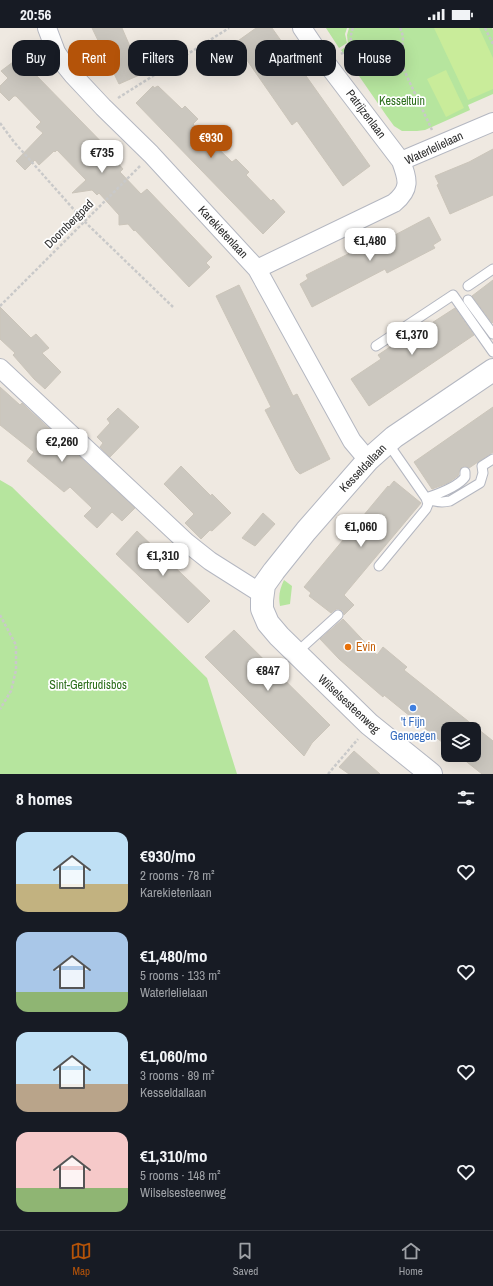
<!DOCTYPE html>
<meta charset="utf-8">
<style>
:root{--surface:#171b24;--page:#20242c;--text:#f1f3f6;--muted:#9ea1a6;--line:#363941;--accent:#b45309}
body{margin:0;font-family:"Archivo Narrow",sans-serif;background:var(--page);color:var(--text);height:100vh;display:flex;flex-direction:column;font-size:15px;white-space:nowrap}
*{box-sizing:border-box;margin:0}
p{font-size:13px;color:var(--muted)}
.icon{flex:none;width:22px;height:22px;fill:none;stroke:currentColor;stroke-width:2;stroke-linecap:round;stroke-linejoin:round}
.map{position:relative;height:746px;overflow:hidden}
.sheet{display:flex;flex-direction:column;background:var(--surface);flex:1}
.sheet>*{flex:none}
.guide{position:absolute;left:12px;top:12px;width:469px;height:36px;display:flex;gap:8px}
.fabs{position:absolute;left:441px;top:694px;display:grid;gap:8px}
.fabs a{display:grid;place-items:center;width:40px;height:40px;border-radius:8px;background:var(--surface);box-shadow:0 4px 16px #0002;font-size:20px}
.price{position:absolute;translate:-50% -34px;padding:0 9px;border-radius:8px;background:#fff;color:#222;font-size:13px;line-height:26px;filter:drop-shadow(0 1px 2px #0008)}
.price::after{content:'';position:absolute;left:50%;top:24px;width:12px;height:9px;margin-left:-6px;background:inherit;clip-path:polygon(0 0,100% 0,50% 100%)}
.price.on{background:var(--accent);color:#fff}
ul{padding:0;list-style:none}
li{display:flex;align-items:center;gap:12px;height:100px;padding:0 16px}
li span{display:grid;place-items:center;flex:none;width:112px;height:80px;border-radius:12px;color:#555}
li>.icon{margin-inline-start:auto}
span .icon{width:48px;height:48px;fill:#fffc;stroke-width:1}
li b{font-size:17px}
h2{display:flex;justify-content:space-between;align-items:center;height:48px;padding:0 16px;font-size:17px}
.chip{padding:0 14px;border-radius:12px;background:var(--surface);box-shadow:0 4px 16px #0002;font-size:14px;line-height:36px}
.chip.on{background:var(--accent);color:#fff}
.status{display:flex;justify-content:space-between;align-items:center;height:28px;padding:0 20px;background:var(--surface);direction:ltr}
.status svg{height:11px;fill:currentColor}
.menu{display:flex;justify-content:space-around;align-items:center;height:56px;border-top:1px solid var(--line);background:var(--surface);font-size:11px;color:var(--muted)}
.menu a{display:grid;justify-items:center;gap:2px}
.menu .on{color:var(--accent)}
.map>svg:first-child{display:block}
.green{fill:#b6e59e}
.pitch{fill:#c9ec9a}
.building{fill:#cbc7bf;stroke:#cbc5ba}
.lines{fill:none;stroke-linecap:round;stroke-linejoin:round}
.lane-casing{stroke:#b4b7c1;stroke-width:11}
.street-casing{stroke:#b4b7c1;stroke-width:20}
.secondary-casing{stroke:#b4b7c1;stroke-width:24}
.path{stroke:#c9c9c9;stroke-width:2.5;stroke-dasharray:3 2;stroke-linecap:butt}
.lane{stroke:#fff;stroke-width:9}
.street{stroke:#fff;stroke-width:18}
.secondary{stroke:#fff;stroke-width:22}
.food-dot{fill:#e8710a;stroke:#fff;stroke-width:1.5}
.shop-dot{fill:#3f7fe0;stroke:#fff;stroke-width:1.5}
.labels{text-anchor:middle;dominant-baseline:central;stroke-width:3.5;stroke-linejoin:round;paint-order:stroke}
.park-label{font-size:12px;fill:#2c6e1b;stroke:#fff}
.street-label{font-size:12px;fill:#2e2e2e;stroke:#fff}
.food-label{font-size:12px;fill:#c56008;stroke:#fff;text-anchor:start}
.shop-label{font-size:12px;fill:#366cbe;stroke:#fff}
</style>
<div class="status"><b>20:56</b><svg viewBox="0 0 49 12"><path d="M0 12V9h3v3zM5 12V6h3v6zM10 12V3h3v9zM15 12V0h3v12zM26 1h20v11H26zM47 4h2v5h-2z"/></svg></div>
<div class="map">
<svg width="493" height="746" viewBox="0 0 493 746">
<rect width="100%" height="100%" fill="#efe9e1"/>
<!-- green -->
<path class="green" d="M326,0H347L345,6L347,15L339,20Z
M349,0H492L493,2V66L468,77L470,82L425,102L417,103H402L394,98L386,87L341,22L348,17L347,7Z
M0,452L12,459L207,650L237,746H0Z
M284,552L292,558L290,576L280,578C278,568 280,560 284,552Z"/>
<!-- pitch -->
<path class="pitch" d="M434,0H479L493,30V61L468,72Z
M446,42L464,80L446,89L427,51Z"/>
<!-- building -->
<path class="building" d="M92,0H122L135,30L136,29L144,45L119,56Z
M256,0H272L370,138L343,158L297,93L292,97L235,15Z
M17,31L29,44L31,42L119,132L117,134L123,141L120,144L141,166L147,161L212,229L206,235L210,239L189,259L135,202L134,203L128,196L119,197V187L99,165L97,167L92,162L72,165L86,152L57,122L55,124L54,123L39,137L35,132L25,142L16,133L43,105L36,99L41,94L16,68H14L9,73L0,64V58L8,50L1,43Z
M153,58L154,60L158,58L182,81L185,78L198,91L193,96L232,134L236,131L249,144L246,147L271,173L273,171L285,184L263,206L136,75Z
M493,121V167L450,186L437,157L439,156L435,148L469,134Z
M429,189L441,212L433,217L435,220L387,245L385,241L312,279L300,256L308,251L306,247L354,223L357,227Z
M493,252V294L492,295L472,268Z
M239,257L293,368L297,366L330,431L300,446L296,442L265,382L271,379L216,268Z
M0,279L31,310L36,306L49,320L42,325L61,344L45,361L34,351L13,327L15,325L0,311Z
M455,280L474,307L369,378L351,351L381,331L378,327L408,307L410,309Z
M0,359L20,377L22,375L26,379L135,480L122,493L112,484L97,500L84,488L92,480L70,459L64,464L27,433L34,424L0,397Z
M493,379V424L469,440L465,438L462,439L460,441L458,448L448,455L432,461L414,434Z
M118,380L139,399L110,429L100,419L103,415L97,409L110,395L107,391Z
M181,438L211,468L212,466L231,485L212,503L210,502L201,511L185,495L194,486L164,456Z
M394,453L421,475L344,567L354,577L344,587L343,583L339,581H336L331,585L309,568L311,565L304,559L388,458L389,459Z
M263,485L275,496L255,518L242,510Z
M137,503L210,573L188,595L116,526Z
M343,591L377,627L383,619L407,639L404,642L493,713V746H482L458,727H474V701H448V719L384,667L383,669L339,631L320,611Z
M234,602L330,697L312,715L304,728L205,629Z
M354,723L380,746H349L339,739Z"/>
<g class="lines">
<!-- lane casing -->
<g class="lane-casing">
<path id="lane" d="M468,258L493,241
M468,272L493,306
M376,318L453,267L493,324
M426,470C434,474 441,475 450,473L480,455L483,445L482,438L493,431
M426,470C438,466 458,459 465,449V444
M379,538L426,481L428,476L426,470L394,424L387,415
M296,625L338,587"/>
</g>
<!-- street casing -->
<g class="street-casing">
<path id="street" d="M47,0L56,24L64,36L73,47L103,79L151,126L257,241L352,413L368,432
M302,0L321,28L401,133
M257,241L394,175C411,161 408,152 401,133L493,94
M0,340L186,514L210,533L262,566"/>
</g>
<!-- secondary casing -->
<g class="secondary-casing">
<path id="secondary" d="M431,746L369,696L279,608L268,595L262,581V572L264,557L274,543L306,503L368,432L394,409L493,342"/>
</g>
<!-- path -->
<path class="path" d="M353,0C350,7 350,14 353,21C368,53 415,29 400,0
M485,0L493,16
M341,26L355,18
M397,27L432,102
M118,70L229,0
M0,95L14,114L84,193L173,279
M0,278L140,138
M0,587L16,617V642L11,663L0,681
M328,746L358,711"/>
<!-- lane -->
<use href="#lane" class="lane"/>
<!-- street -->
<use href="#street" class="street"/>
<!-- secondary -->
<use href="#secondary" class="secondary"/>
</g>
<!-- markers -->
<circle class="food-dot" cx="348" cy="619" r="4"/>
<circle class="shop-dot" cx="413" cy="680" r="4"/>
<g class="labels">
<!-- park labels -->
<g class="park-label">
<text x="402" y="73">Kesseltuin</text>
<text x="88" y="657">Sint-Gertrudisbos</text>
</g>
<!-- street labels -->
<g class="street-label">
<text transform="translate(366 86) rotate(53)">Patrijzenlaan</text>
<text transform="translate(434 120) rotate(-25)">Waterlelielaan</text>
<text transform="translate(69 196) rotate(-45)">Doornbergpad</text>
<text transform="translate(223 204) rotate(47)">Karekietenlaan</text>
<text transform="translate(363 440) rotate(-46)">Kesseldallaan</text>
<text transform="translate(349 676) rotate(43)">Wilselsesteenweg</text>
</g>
<!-- food labels -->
<g class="food-label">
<text x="356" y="619">Evin</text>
</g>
<!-- shop labels -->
<g class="shop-label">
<text x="413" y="694">'t Fijn<tspan x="413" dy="14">Genoegen</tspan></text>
</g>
</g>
</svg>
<div class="fabs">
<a><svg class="icon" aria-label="layers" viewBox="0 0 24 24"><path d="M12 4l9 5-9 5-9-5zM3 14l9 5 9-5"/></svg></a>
</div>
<b class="price on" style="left:211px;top:131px">€930</b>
<b class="price" style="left:102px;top:146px">€735</b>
<b class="price" style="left:370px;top:234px">€1,480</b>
<b class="price" style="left:412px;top:328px">€1,370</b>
<b class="price" style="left:62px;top:435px">€2,260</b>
<b class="price" style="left:361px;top:520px">€1,060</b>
<b class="price" style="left:163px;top:549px">€1,310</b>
<b class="price" style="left:268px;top:664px">€847</b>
<div class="guide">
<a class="chip">Buy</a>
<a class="chip on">Rent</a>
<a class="chip">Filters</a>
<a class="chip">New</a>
<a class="chip">Apartment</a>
<a class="chip">House</a>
</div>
</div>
<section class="sheet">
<h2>8 homes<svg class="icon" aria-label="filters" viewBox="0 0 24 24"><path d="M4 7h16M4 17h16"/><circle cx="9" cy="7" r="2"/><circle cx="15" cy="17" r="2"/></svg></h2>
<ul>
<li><span style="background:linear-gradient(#bfe0f5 65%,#c2b280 0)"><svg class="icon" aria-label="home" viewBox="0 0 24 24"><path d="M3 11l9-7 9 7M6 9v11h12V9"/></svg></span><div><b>€930/mo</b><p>2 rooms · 78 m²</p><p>Karekietenlaan</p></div><svg class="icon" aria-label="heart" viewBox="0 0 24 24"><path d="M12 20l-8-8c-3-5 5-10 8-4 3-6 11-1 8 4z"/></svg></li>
<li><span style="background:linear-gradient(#a9c7e8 75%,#8fb573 0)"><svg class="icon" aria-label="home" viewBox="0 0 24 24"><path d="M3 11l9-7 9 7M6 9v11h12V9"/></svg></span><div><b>€1,480/mo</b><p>5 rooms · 133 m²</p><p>Waterlelielaan</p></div><svg class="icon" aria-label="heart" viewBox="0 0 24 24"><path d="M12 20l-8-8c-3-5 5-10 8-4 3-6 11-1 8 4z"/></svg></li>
<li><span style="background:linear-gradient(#bfe0f5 65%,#b9a48a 0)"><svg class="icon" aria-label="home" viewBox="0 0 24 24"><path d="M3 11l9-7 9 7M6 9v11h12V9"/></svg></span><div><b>€1,060/mo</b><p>3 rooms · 89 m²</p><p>Kesseldallaan</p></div><svg class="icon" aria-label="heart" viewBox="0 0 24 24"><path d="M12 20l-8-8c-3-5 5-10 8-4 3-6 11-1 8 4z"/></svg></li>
<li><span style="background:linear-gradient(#f6c9c9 70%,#8fb573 0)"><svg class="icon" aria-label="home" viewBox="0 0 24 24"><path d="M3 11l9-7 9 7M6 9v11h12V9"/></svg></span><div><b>€1,310/mo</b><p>5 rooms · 148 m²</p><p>Wilselsesteenweg</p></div><svg class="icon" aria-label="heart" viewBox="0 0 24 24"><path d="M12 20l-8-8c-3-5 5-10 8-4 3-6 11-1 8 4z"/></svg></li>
</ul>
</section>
<nav class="menu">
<a class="on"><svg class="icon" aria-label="map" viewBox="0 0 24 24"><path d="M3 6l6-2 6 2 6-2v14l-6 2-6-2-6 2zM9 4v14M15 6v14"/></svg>Map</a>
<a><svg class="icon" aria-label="saved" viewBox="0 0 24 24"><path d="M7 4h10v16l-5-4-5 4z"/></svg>Saved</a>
<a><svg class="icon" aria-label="home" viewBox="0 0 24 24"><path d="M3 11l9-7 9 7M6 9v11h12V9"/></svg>Home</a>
</nav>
